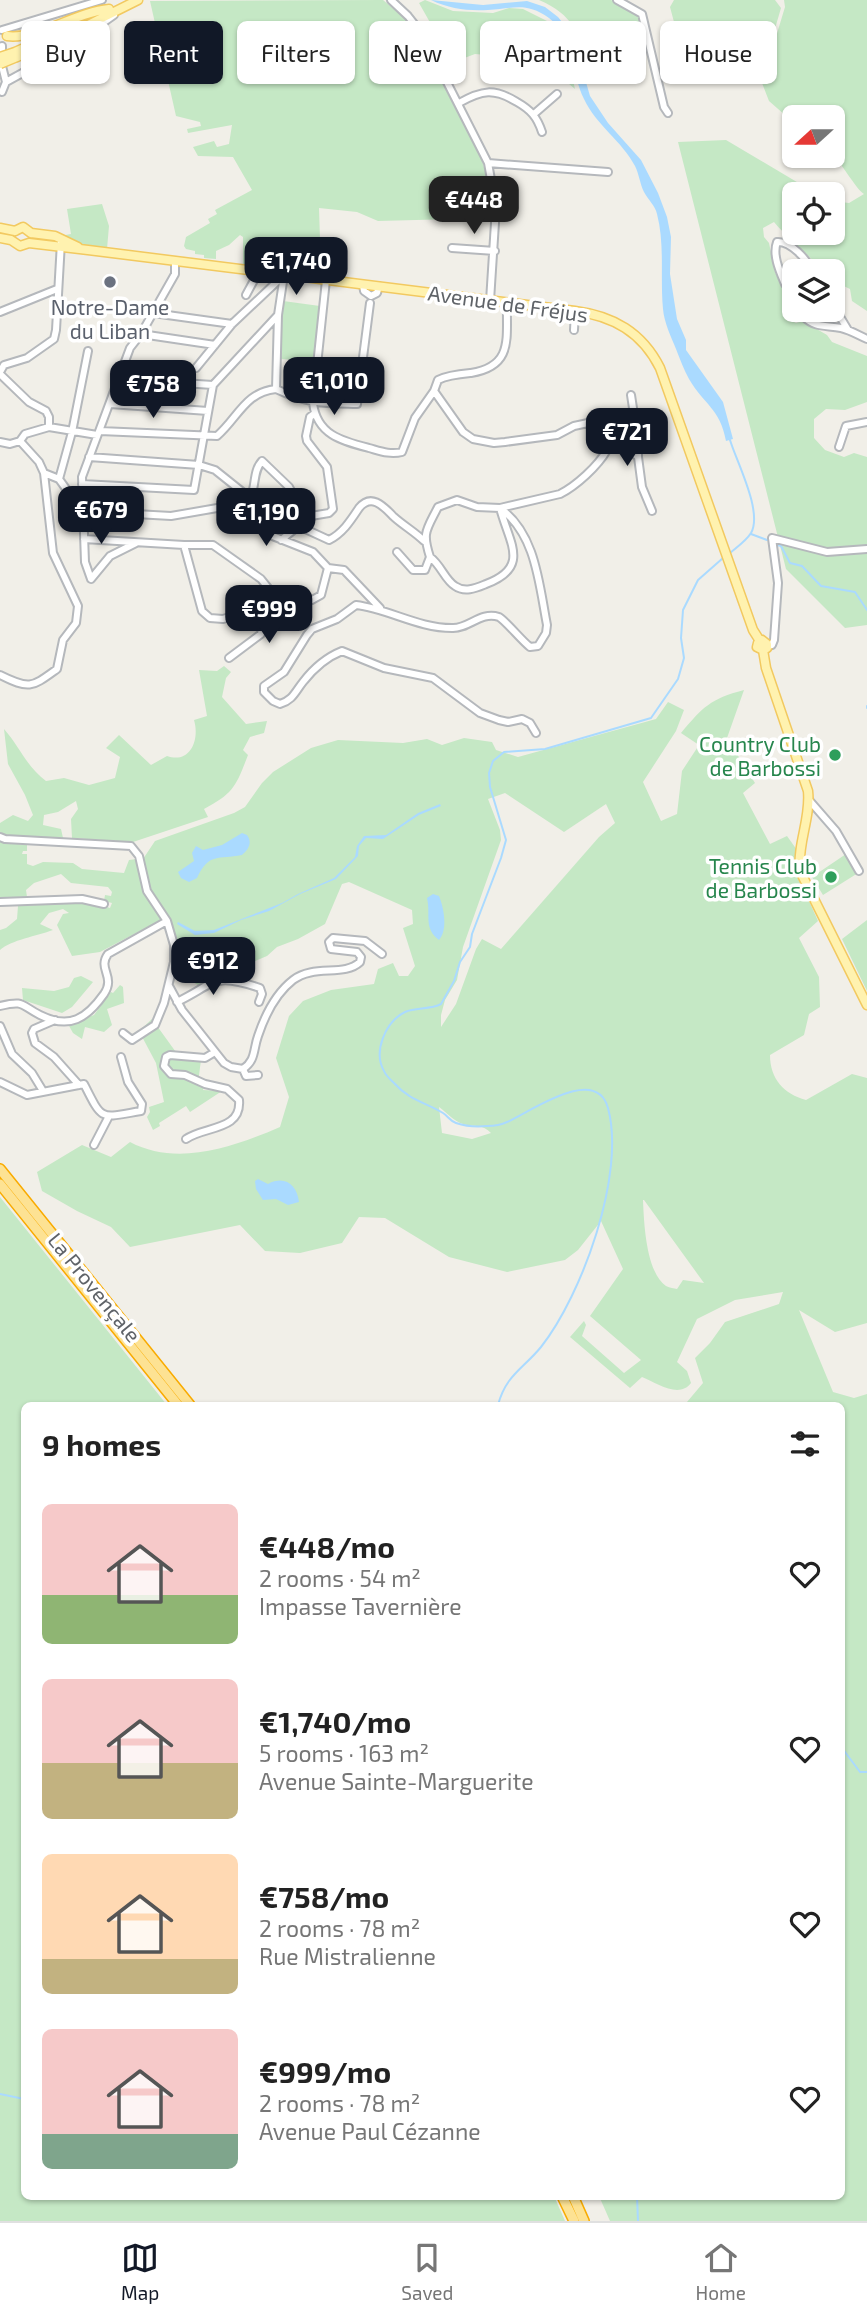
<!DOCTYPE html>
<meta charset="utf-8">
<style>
:root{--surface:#fff;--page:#f2f2f2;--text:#222;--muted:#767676;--line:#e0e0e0;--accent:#111827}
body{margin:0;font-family:"Exo 2",sans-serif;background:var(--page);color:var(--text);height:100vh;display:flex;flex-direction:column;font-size:26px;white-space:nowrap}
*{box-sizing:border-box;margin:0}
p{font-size:23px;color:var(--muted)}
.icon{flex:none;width:38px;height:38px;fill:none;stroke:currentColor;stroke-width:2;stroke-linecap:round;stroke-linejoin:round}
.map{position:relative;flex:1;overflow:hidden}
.side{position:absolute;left:21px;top:1402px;width:824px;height:798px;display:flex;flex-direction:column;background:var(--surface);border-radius:10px;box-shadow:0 2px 5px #0004}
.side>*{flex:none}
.hud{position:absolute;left:21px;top:21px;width:826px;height:63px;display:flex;gap:14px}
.needle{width:46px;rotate:249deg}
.buttons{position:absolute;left:782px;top:105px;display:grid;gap:14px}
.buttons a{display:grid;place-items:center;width:63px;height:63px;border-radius:10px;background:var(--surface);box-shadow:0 2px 5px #0004;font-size:35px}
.price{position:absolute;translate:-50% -60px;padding:0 16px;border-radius:14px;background:var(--accent);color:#fff;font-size:23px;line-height:46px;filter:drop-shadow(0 2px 4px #0008)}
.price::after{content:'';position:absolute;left:50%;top:42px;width:21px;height:16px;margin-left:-10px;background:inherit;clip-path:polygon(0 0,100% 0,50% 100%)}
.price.selected{background:#222;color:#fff}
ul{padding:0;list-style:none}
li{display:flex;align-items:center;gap:21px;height:175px;padding:0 21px}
li span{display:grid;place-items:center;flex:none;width:196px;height:140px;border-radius:10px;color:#555}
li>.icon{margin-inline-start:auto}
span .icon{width:84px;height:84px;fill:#fffc;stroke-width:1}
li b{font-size:30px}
h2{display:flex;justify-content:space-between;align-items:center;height:84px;padding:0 21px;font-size:30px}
.pill{padding:0 24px;border-radius:10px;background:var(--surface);box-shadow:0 2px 5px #0004;font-size:24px;line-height:63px}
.pill.selected{background:var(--accent);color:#fff}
.dock{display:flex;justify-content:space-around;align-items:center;height:98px;border-top:2px solid var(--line);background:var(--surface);font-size:19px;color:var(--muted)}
.dock a{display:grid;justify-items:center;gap:4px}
.dock .selected{color:var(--accent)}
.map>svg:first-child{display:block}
.green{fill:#c5e8c5;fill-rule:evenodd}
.water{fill:#aadaff}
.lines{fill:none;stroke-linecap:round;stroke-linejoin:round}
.stream{stroke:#aadaff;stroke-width:2}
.minor-casing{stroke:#b5b8bc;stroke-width:10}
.major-casing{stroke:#f2c960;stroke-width:11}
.highway-casing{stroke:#f9ab00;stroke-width:12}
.minor{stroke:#fff;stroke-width:6}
.major{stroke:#fff2af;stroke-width:8}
.highway{stroke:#fde293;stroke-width:9}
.major-bridge-casing{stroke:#f2c960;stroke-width:11;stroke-linecap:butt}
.major-bridge{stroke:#fff2af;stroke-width:8}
.worship-dot{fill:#6b7280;stroke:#fff;stroke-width:2.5}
.leisure-dot{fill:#2e9e5b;stroke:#fff;stroke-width:2.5}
.labels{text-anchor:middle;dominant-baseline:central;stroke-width:7;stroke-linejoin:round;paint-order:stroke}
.street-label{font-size:21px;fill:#5f6368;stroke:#fff}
.worship-label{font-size:21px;fill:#5b616d;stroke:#fff}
.leisure-label{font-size:21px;fill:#27864d;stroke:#fff;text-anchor:end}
</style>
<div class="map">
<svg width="867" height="2221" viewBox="0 0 867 2221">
<rect width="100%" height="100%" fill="#f1efe8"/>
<!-- green -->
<path class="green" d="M383,0L407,20L421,41L479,151L487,177L493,218L378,221L357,212L319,208L321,270L249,265L243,266V237L240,235L229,245L216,251V259L204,258V255L195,254V251L186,249L184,246L186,237L210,223L208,219L217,214L215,210L252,190L233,157L198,156L193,147L214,141L217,147L229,144L232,125L188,133L187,129L201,126L200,122L176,116L150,1Z
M425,0L453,11L493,13L509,8L523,9L547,21L565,45L575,89L503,28L497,56L475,54L443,66L428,38L436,33L419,3Z
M539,0H611L640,13L648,44L588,68C580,33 573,15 539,0Z
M674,0H775L781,8L760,80L726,84L744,30L674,22L670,7Z
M784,0H867V311L852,301L850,289L833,281V271H822C808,253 789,240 774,222L763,228L764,237L769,243L775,272L790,304L788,319L796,323L803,321L827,335L832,342L867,356V402L845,410L826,409L814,419V438L825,450L844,457L854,453L867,457V625L845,628L786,569L678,142L726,140L817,194H794V233H833V201L849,203L864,194C856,189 843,165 833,155V117H794V123L769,101L762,83L785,7Z
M102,204L109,226L107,249L86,246L60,236L71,234L67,209Z
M283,301L320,306L314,361L280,359Z
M224,666L231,672L226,678L222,697L246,724L267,721L264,733L250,737L243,750L248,755C236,786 234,793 204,809L208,817L133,842L72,838L71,819L78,809L76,801L58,812L44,815L43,825L61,829L63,838L5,835L0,832V823L13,815L28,821L33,815L25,795L8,764L4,729C20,747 26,766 46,781L64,778L89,785L115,778L120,757L106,748L119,735L151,765L167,756C190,764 200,740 194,720L207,716L199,670L217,671Z
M744,690L727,738L755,783L743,793L770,844L787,836L797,850L796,872L818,921L799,938L819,977L820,1007L809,1014L804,1035L770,1055C770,1079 784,1094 806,1100L852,1074L867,1078V1323L835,1332L799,1310L833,1392L854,1398L867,1394V2221H610L599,2196H842V1405H664L687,1402L703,1383L695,1358L710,1343L725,1322L779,1304L783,1292L735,1300L697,1319L677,1362L687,1371L691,1383C679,1399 657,1383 642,1377L630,1388L570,1337L584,1321L586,1325L582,1336L624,1373L641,1360L590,1316L623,1269L601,1221L578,1250L565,1260L507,1272L449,1257L385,1218L359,1217L342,1243L300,1253L265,1251L240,1225L130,1247L111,1227L77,1211L42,1191L37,1172L82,1145L111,1157L130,1142C177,1167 234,1147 280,1127L289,1097L276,1058L289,1016L303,1001L331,990L374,984L378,969L393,963L399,976H408L415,966L403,928L413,924L412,910L349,882L342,884L325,924L298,939L277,947L267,956L198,985C177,974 174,941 169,921L155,923L100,952L72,956L57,925L63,914L69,913L63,909L49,913L40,924L53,930C37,936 11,940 0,950V930L6,928L17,919L18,906L93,902L110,908L112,903L104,901L105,895L111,896L112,892L108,887L71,883L61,874L34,883L26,890L27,897L0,898V842L27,845V851H23L22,854H27V864L33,866L43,862L73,863L82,869L124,873L129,860L137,859L141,862L155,841L234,813L245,807L262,783L273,772L311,748L338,740L403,743L427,739L442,745L464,738L492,742L496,750L518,757L656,719L668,702L684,710L676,731L643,782L661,821L677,814L682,771L699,745L681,733C703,707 710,699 744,690ZM505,793L564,832L606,804L615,823L599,837L501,949L482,939L476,949L456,1004L441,1027V1015L445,1000L457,980L463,947L501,840L500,830L488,799ZM439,1107C447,1113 454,1121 463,1124C474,1127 483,1124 491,1133L472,1139L442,1133ZM643,1200H644L704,1283L683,1280L677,1289C674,1288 670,1288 666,1286C646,1272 644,1223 643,1200Z
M846,854L858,873L823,895L812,877Z
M867,920V991L842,939Z
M81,976L93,982L72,1007L62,1013L23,1000L22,988L54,991L69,987L74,978Z
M120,985L123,987L124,1003L107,1009L112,1025L104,1032L85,1027L82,1039L73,1033L68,1024L94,1015L111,992L113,993Z
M152,1019L178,1055L201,1060L198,1083L204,1086L203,1090L222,1091L190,1112L186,1106L159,1123L160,1126L153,1130L147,1117L150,1112L149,1107L164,1102L156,1063L139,1031Z
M0,1197L167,1405H24V2196H554L565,2221H0Z"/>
<!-- water -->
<path class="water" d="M431,0L483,5L527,1L545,7L558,17L566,27L574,41L590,96L608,123L641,160L658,193L667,217L671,237L670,274L677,319L686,340V350L723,402L733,439L726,441C720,408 704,405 689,379C684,370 680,359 676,349C671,337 664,322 663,309C660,278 665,245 657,214C655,205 648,200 644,192C640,184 639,174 635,166C622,141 596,125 584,99C571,73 574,37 549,18C525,1 513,9 488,10C467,11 450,9 431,0Z
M440,804L441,806L419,815L383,839L366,838L359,846L358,856L336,879L300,894L269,911L241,920L214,933L204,934L195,935L177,924L178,922L195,931L214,930L282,903L298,894L334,878L355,857L357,846L364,836L386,835L418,813Z
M242,833L247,835C253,843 248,850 242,855C218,860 209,852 197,878L189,882L181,878L178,872L194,861L192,853L196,846L203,850L222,845Z
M433,894L439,896C444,908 448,930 439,940C423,928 431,915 427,898Z
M258,1179L268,1184C285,1175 297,1185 299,1202L288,1205L276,1199L263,1200L256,1189L255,1181Z"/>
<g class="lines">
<!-- stream -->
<path class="stream" d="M730,440C737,463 763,512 751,533C746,541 737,547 730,553
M751,534L767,540
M777,545L781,546L790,563L802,566L821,586L855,592L867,610
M867,706V708
M498,1405C506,1375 523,1369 541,1347C582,1295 626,1174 608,1108C596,1064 530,1112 507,1122C501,1125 494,1126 487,1126C477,1127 465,1126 456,1123C450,1121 448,1116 443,1113C425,1102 410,1101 394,1083C391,1080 386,1076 384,1071C373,1052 385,1022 405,1012C416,1007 430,1010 441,1004L454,981L460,962L470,947L472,934L501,858L506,840L490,787L489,773L493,761L504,752L545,749L651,718L678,679L684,658L681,638L683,610L698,580L723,558
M842,1748L860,1772H867
M0,2094L24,2099
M637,2196L638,2221"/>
<!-- minor casing -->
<g class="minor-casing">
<path id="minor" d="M391,0L408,16L423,35L488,163L496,207L490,301
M617,0L642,14L664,107L668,113
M2,30L102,0
M2,46V66L6,82
M2,92L6,82L66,49L114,15
M459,103C482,90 494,88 517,102C531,110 537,117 542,132
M534,114L557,94
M488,163L608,172
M452,248L495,251
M326,280L313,403C317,435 342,441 369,448C380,451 390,455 402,452L415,418L434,391L438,380C448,375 460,374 471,373C514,366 506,338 507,303
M785,284C780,272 772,255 777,242C791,241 806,259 813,271
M363,285L364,291L371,296L377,293L379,286
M246,295L259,271
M833,305L848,330
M0,312L57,289
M153,313L232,324
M804,317C815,328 826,325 841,328C850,330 858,335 867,339
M574,330L575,311
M141,334L215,345
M196,368L232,324L284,275
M0,372L4,365L27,358L54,339L56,330L61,242
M0,374L29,402L46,411L49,417V427L25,434L20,441L39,462L44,473L53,553L78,606L76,623L63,640L57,669C32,687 30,690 0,675
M119,379L213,385
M276,389C308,404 323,403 357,404L370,303
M434,391L463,432L473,439L494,443L505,442L557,435L574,426L588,423L599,426L638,457L642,487L652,511
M631,395L638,441V457
M110,404L208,411
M49,427L97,435
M100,431L217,436C238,418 245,392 276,389L278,315L284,275
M0,442L10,444L20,441
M839,447L846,426L867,422
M89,457L199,465L215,470L250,498
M44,473L59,479L82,511L171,516L246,503C258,491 251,473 262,461L289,487L296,500V528L281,540
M59,479L72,432L88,351
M82,484L194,490L213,385L278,315
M222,507L270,535L313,552L328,568
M296,528H303L329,540C343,533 351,520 359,508C372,492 385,508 394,517C404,526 415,532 424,541
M296,528L311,516L329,513L333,509L327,467L307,441L306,436L310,417L314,414
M84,539L184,545H213L261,579L269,589L261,634L229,658
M136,543L110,556L91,579L85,562L82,477L130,348L141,334L175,274V261
M184,545L202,611L210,618L223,619L267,606L312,600L321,595L328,568
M397,552L413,570H425L430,557C422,532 426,531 438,507L457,500L477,507L500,508C509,543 531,567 486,584C476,588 465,593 455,586C445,580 441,565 430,557
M328,568L344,570L380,608
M767,646L772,645L774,640L778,583L772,538L827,552L867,549
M536,733L530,723L522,719L508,722L499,720L480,713L433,678L384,668L342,651C327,657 313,669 303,682C295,692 293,700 280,704L273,701L264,692V686L284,672L307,635L312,629L337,619L356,605C389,609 418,628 452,628C469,629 480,611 499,617C505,620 522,641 530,647L538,646L546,633L547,625C539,584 536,534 500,508L560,494C576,486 598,466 607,450L606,440L588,423
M809,800L836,831L859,871
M0,837L5,839L131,846L139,856L147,891L167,921L174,945V962L164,1003L155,1025L132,1040L123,1033
M0,902L82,899L104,904
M169,986L182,1010L224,1063L231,1067L243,1069C256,1060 253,1050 258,1036C265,1015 275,994 293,980C314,964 344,977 360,962L361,957L357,952L331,949L329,942L333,938L365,941L382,954
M177,1002C216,983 212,972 260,988L262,994L259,1002
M0,1006C25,1000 20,1005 40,1015C70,1030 87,1018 104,994C116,976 97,969 108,954L167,921
M55,1020L34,1029L32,1033L35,1043L54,1057L79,1085
M0,1026L12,1054L32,1073L43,1091
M243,1069L246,1076L258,1075
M0,1082L27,1095L84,1084C103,1122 100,1118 141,1111L142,1104L128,1082L121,1057
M186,1139C204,1126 242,1131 239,1100L227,1089L205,1084L185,1075L171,1074L164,1066L166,1057L170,1055L205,1058L215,1052
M94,1145L108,1118"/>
</g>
<!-- major casing -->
<g class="major-casing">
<path id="major" d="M7,36C37,40 76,12 109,9
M15,52L67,29
M17,57L64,37L138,0
M0,228L15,231
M15,231L23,227L31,233
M31,233L55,236L78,247
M0,238L11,240L20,246L29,243L88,250L575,311C613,316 642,332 660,368L753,630L760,641
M763,650L757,647L758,643L762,640L767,644V648L763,650L766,668L808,791C811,818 797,844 800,871L867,1005"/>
</g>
<!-- highway casing -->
<g class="highway-casing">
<path id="highway" d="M0,1169L190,1405
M0,1184L178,1405
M562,2196L574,2221
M573,2196L584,2221"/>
</g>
<!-- minor -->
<use href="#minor" class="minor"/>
<!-- major -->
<use href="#major" class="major"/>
<!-- highway -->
<use href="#highway" class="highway"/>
<!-- major-bridge casing -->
<g class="major-bridge-casing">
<path id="major-bridge" d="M0,57L15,52
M0,64L17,57"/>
</g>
<!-- major-bridge -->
<use href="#major-bridge" class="major-bridge"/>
</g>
<!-- markers -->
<circle class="worship-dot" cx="110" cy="282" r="7"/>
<g class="leisure-dot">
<circle cx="835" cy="755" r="7"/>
<circle cx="831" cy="877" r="7"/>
</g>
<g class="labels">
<!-- street labels -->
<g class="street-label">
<text transform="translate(508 303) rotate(8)">Avenue de Fréjus</text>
<text transform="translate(95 1287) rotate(51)">La Provençale</text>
</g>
<!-- worship labels -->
<g class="worship-label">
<text x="110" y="306">Notre-Dame<tspan x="110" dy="24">du Liban</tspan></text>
</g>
<!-- leisure labels -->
<g class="leisure-label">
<text x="821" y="743">Country Club<tspan x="821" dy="24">de Barbossi</tspan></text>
<text x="817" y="865">Tennis Club<tspan x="817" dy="24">de Barbossi</tspan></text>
</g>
</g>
</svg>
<div class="buttons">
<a><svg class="needle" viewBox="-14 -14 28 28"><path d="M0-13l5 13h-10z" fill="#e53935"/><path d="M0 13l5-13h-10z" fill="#767676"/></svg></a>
<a><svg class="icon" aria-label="locate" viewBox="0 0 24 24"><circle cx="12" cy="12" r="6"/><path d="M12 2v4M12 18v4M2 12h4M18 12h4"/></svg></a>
<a><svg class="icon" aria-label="layers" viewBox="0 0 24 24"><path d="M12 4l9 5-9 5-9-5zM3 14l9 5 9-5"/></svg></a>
</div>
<b class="price selected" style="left:474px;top:236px">€448</b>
<b class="price" style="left:296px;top:297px">€1,740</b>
<b class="price" style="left:334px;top:417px">€1,010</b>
<b class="price" style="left:153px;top:420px">€758</b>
<b class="price" style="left:627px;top:468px">€721</b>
<b class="price" style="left:101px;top:546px">€679</b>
<b class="price" style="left:266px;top:548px">€1,190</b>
<b class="price" style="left:269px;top:645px">€999</b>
<b class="price" style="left:213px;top:997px">€912</b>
<div class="hud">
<a class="pill">Buy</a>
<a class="pill selected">Rent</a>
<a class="pill">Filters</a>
<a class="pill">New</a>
<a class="pill">Apartment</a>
<a class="pill">House</a>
</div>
<section class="side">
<h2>9 homes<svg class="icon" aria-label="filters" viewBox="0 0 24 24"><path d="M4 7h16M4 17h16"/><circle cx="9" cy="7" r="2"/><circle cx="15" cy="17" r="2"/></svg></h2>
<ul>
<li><span style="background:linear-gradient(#f6c9c9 65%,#8fb573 0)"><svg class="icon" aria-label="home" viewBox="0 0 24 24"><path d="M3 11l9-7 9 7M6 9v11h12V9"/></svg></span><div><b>€448/mo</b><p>2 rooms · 54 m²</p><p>Impasse Tavernière</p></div><svg class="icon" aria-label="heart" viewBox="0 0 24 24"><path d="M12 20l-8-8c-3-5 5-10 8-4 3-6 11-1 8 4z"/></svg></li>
<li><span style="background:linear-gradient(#f6c9c9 60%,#c2b280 0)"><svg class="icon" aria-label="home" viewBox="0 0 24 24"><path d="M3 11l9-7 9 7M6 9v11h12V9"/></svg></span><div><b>€1,740/mo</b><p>5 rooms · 163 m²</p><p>Avenue Sainte-Marguerite</p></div><svg class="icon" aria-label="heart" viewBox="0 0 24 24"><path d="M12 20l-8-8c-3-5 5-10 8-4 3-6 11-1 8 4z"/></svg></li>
<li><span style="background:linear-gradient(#ffd9b3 75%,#c2b280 0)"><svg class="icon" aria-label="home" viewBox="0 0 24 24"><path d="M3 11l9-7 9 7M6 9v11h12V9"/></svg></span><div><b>€758/mo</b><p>2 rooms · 78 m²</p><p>Rue Mistralienne</p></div><svg class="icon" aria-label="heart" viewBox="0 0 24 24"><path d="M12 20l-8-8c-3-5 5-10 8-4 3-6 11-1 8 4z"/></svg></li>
<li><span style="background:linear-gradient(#f6c9c9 75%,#7fa58c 0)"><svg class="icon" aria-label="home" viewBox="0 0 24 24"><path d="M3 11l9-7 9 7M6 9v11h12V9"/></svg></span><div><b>€999/mo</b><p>2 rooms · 78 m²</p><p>Avenue Paul Cézanne</p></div><svg class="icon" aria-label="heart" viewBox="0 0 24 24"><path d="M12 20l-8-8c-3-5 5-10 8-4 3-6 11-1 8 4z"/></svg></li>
</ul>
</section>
</div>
<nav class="dock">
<a class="selected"><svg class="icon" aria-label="map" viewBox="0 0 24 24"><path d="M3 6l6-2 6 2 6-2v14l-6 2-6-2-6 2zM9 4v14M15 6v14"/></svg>Map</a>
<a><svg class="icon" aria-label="saved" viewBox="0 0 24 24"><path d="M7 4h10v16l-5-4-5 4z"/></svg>Saved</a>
<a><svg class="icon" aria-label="home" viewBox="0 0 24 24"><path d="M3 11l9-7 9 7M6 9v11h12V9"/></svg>Home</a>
</nav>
